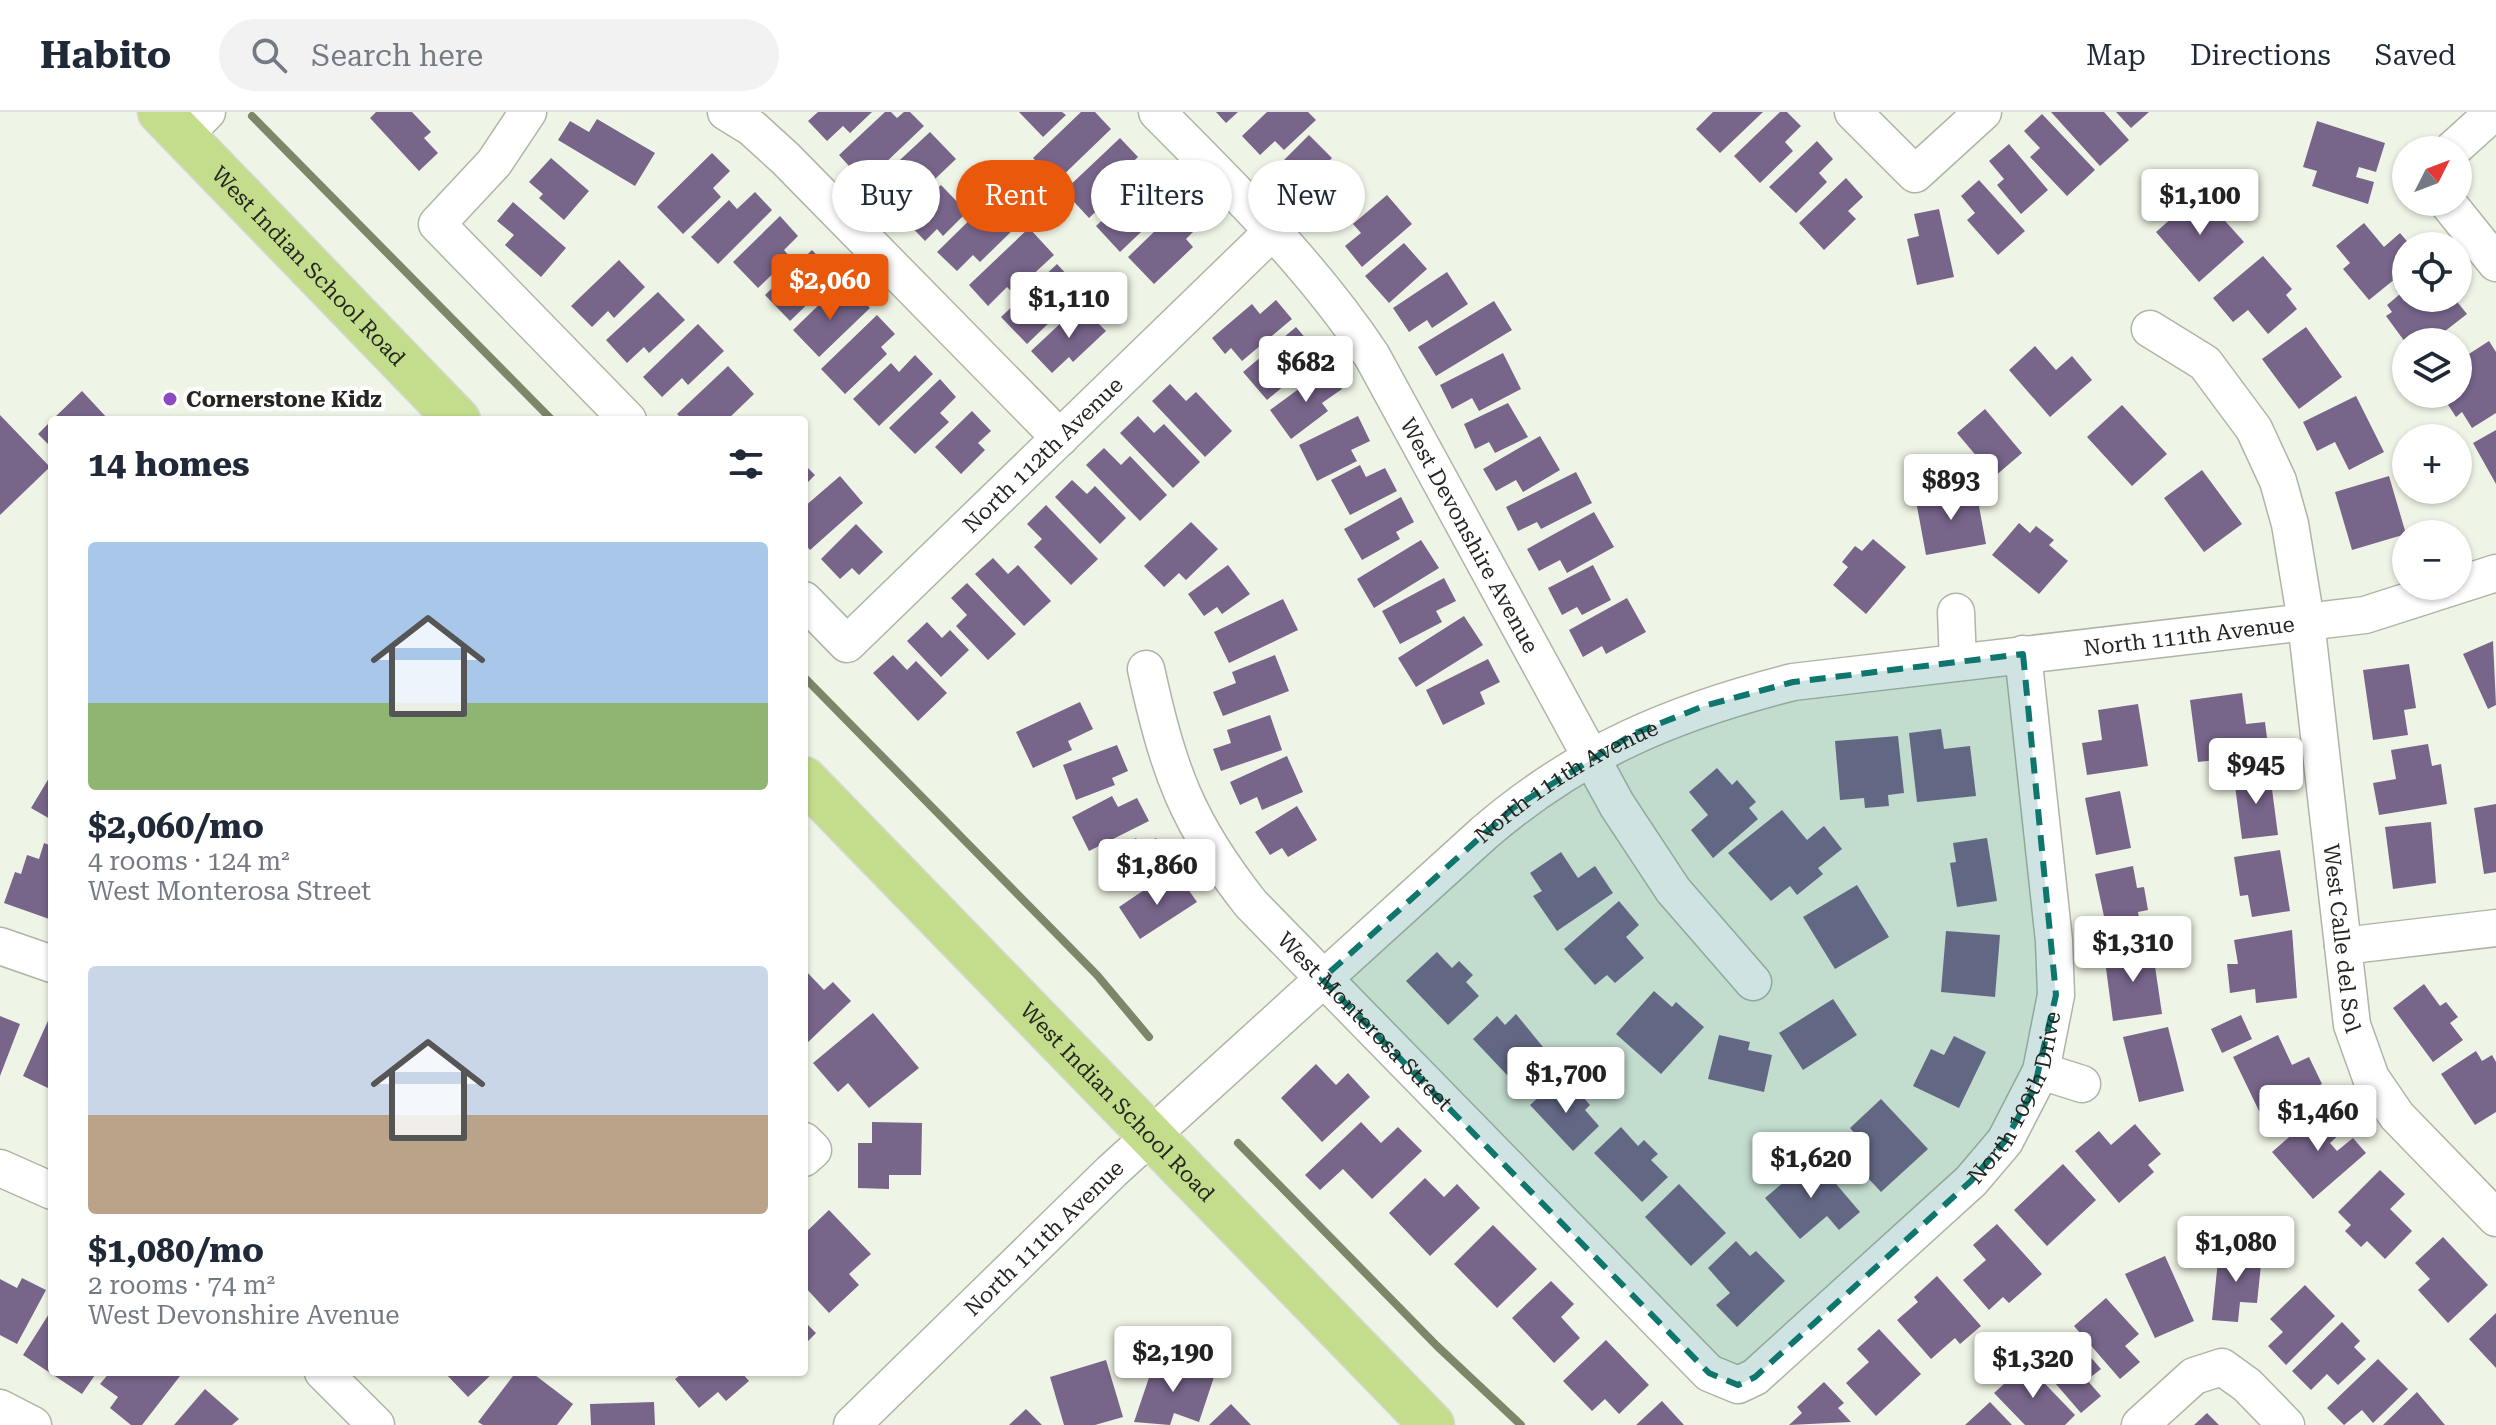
<!DOCTYPE html>
<meta charset="utf-8">
<style>
:root{--surface:#fff;--page:#f2f2f3;--text:#1f2937;--muted:#747a83;--line:#e0e1e3;--accent:#ea580c}
body{margin:0;font-family:"Roboto Serif",serif;background:var(--page);color:var(--text);height:100vh;display:flex;flex-direction:column;font-size:30px;white-space:nowrap}
*{box-sizing:border-box;margin:0}
p{font-size:26px;color:var(--muted)}
.icon{flex:none;width:44px;height:44px;fill:none;stroke:currentColor;stroke-width:2;stroke-linecap:round;stroke-linejoin:round}
.map{position:relative;flex:1;overflow:hidden}
.side{position:absolute;left:48px;top:304px;width:760px;height:960px;display:flex;flex-direction:column;background:var(--surface);border-radius:8px;box-shadow:0 2px 6px #0004}
.side>*{flex:none}
.top-card{position:absolute;left:832px;top:48px;width:760px;height:72px;display:flex;gap:16px}
.needle{width:52px;rotate:48deg}
.fabs{position:absolute;left:2392px;top:24px;display:grid;gap:16px}
.fabs a{display:grid;place-items:center;width:80px;height:80px;border-radius:50%;background:var(--surface);box-shadow:0 2px 6px #0004;font-size:40px}
.price{position:absolute;translate:-50% -68px;padding:0 18px;border-radius:8px;background:#fff;color:#222;font-size:26px;line-height:52px;filter:drop-shadow(0 2px 4px #0008)}
.price::after{content:'';position:absolute;left:50%;top:48px;width:24px;height:18px;margin-left:-12px;background:inherit;clip-path:polygon(0 0,100% 0,50% 100%)}
.price.selected{background:var(--accent);color:#fff}
ul{padding:0;list-style:none}
li{display:grid;align-content:center;gap:16px;height:424px;padding:0 40px}
li span{display:grid;place-items:center;height:248px;border-radius:8px;color:#555}
li>.icon{margin-inline-start:auto}
span .icon{width:144px;height:144px;fill:#fffc;stroke-width:1}
li b{font-size:34px}
h2{display:flex;justify-content:space-between;align-items:center;height:96px;padding:0 40px;font-size:34px}
.pill{padding:0 28px;border-radius:36px;background:var(--surface);box-shadow:0 2px 6px #0004;font-size:28px;line-height:72px}
.pill.selected{background:var(--accent);color:#fff}
header{display:flex;align-items:center;gap:48px;box-sizing:border-box;height:112px;padding:0 40px;background:var(--surface);border-bottom:2px solid var(--line)}
header strong{font-size:38px}
nav{display:flex;gap:44px;margin-inline-start:auto;font-size:28px}
.search{width:560px;height:72px;background:var(--page);display:flex;align-items:center;gap:20px;box-sizing:border-box;padding:0 28px;border-radius:44px;color:var(--muted);font-size:30px}
.map>svg:first-child{display:block}
.lines{fill:none;stroke-linecap:round;stroke-linejoin:round}
.stream{stroke:#7b8768;stroke-width:8}
.building{fill:#77658a}
.minor-casing{stroke:#afb5a6;stroke-width:39}
.major-casing{stroke:#d8d8d7;stroke-width:47}
.minor{stroke:#fff;stroke-width:36}
.major{stroke:#c4dd8c;stroke-width:44}
.marked{fill:#0f766e;fill-opacity:0.2;stroke:#0f766e;stroke-width:6;stroke-dasharray:16 10;stroke-linejoin:round}
.poi-dot{fill:#8b4abf;stroke:#fff;stroke-width:3}
.labels{text-anchor:middle;dominant-baseline:central;stroke-width:8;stroke-linejoin:round;paint-order:stroke}
.street-label{font-size:22px;fill:#242620;stroke:#fff}
.poi-label{font-size:22px;font-weight:bold;fill:#242620;stroke:#fff;text-anchor:start}
</style>
<header>
<strong>Habito</strong>
<div class="search"><svg class="icon" aria-label="search" viewBox="0 0 24 24"><circle cx="10" cy="10" r="6"/><path d="M15 15l6 6"/></svg>Search here</div>
<nav><a>Map</a><a>Directions</a><a>Saved</a></nav>
</header>
<div class="map">
<svg width="2496" height="1313" viewBox="0 0 2496 1313">
<rect width="100%" height="100%" fill="#eff5e6"/>
<g class="lines">
<!-- stream -->
<path class="stream" d="M252,4L552,308
M804,565L1097,863L1149,925
M1238,1031L1437,1234L1521,1313"/>
</g>
<!-- building -->
<path class="building" d="M376,0H412L431,20L424,26L438,41L419,59L370,6Z
M818,0H872L850,21L843,14L827,29L808,9Z
M885,0H891L897,6L904,0H910L924,14L880,56L875,50L859,65L839,43Z
M1019,0H1062L1066,3L1043,25Z
M1081,0H1095L1111,17L1056,70L1033,46Z
M1216,0H1238L1226,11Z
M1267,0H1308L1316,8L1284,38L1275,29L1260,43L1242,24Z
M1713,0H1763L1720,41L1696,17Z
M1780,0H1787L1801,14L1785,30L1793,39L1760,71L1734,44Z
M2051,0H2104L2129,28L2100,54Z
M2116,0H2149L2131,16Z
M2042,2L2095,58L2067,84L2030,45L2040,36L2024,19Z
M597,7L655,41L635,74L558,28L570,9L589,20Z
M2317,9L2385,31L2376,60L2359,55L2356,65L2374,70L2368,92L2312,74L2317,59L2303,55Z
M930,20L956,47L914,87L907,80L892,94L873,73Z
M1309,23L1332,46L1297,81L1274,58Z
M1120,26L1138,45L1121,61L1128,69L1089,106L1064,79Z
M1817,29L1833,47L1819,61L1827,70L1796,101L1769,75Z
M2009,32L2048,78L2021,102L1997,73L2004,67L1989,49Z
M712,41L730,59L713,76L721,85L683,122L657,95Z
M551,46L589,79L564,108L539,86L543,82L529,70Z
M1153,60L1169,77L1153,92L1161,101L1120,140L1096,114Z
M1846,66L1863,85L1848,99L1856,107L1824,138L1799,111Z
M1979,68L2025,119L1998,143L1967,108L1975,101L1961,84Z
M941,73L967,100L943,124L937,117L925,129L905,108Z
M755,80L772,98L718,152L691,125L729,88L737,97Z
M2200,81L2244,130L2199,170L2156,120Z
M1387,83L1412,112L1362,155L1345,134L1361,121L1353,112Z
M992,86L1018,113L980,150L973,143L957,159L937,140Z
M513,90L566,136L541,165L505,133L514,123L497,109Z
M1184,91L1203,110L1186,127L1193,135L1154,172L1128,145Z
M1939,97L1954,165L1917,173L1907,127L1919,124L1914,102Z
M780,104L798,124L784,138L790,145L758,176L733,150Z
M2364,111L2384,135L2400,121L2411,134H2406V158L2369,188L2343,157L2350,151L2336,134Z
M1029,116L1054,143L1013,181L1007,175L988,194L969,173Z
M1404,131L1427,157L1389,191L1365,164Z
M812,138L830,157L816,171L822,178L790,209L765,183Z
M2263,144L2292,177L2286,183L2297,197L2268,222L2248,198L2233,210L2213,186Z
M619,148L645,175L614,206L608,199L592,215L571,194Z
M1057,152L1082,179L1027,232L1001,205Z
M1447,160L1468,192L1432,216L1427,208L1409,220L1393,196Z
M2406,177V186H2454L2467,202L2431,230H2405L2386,204L2392,200L2387,193Z
M852,178L870,196L819,245L793,218L827,185L835,194Z
M658,180L685,208L649,241L644,235L627,251L606,228Z
M1276,188L1292,207L1242,249L1231,236L1225,242L1212,226L1252,192L1260,202Z
M1494,189L1512,218L1436,264L1418,235Z
M1080,193L1106,219L1073,250L1069,245L1052,261L1031,239Z
M877,203L895,222L881,235L887,242L845,282L821,257Z
M698,212L724,239L688,273L682,266L662,285L643,265Z
M1296,215L1314,236L1296,251L1302,259L1267,288L1243,260Z
M2306,215L2342,265L2299,297L2262,247Z
M2489,229L2496,240V301L2472,316L2462,300L2456,305L2441,282H2458V249Z
M2035,234L2056,258L2072,244L2092,268L2050,305L2009,258Z
M1503,241L1521,277L1479,299L1472,286L1452,297L1440,273Z
M915,243L933,262L879,314L853,287L891,251L899,260Z
M728,254L754,282L727,308H683L677,302Z
M1326,257L1342,277L1322,291L1328,299L1291,327L1270,298Z
M940,267L956,285L940,301L949,310L915,342L889,316Z
M1170,272L1186,289L1196,280L1232,319L1205,345L1152,289Z
M82,279L109,308H52Z
M2356,284L2384,340L2349,358L2335,330L2317,339L2303,310Z
M1508,291L1528,325L1495,341L1489,330L1475,337L1464,312Z
M2122,293L2167,342L2132,374L2087,325Z
M1985,297L2022,341L1994,365L1957,321Z
M972,299L991,319L978,331L985,338L961,362L935,335Z
M0,303L50,355L0,403Z
M1138,304L1154,321L1164,312L1200,350L1173,376L1120,321Z
M1358,304L1370,329L1351,338L1357,349L1317,369L1299,333Z
M52,308V336L38,322Z
M2496,318V372L2473,331Z
M1540,324L1560,358L1523,380L1516,368L1496,379L1483,357Z
M1104,336L1121,353L1130,344L1167,383L1140,409L1086,353Z
M804,352L815,363L804,374Z
M1360,353L1366,365L1385,356L1397,379L1350,403L1331,368Z
M2202,358L2242,412L2204,440L2164,386Z
M1576,360L1592,391L1541,417L1537,410L1518,419L1506,395Z
M840,364L863,391L810,438L804,431V395Z
M2389,364L2406,422L2352,438L2335,380Z
M1072,368L1087,382L1095,374L1126,406L1100,432L1055,385Z
M1976,378L1986,432L1926,443L1916,389Z
M1401,385L1414,410L1396,420L1400,427L1362,448L1344,417Z
M1046,393L1098,447L1071,473L1034,435L1042,427L1027,412Z
M1594,400L1614,435L1567,461L1560,448L1539,459L1527,437Z
M1191,410L1218,437L1186,468L1179,461L1164,475L1144,454Z
M2019,411L2030,421L2036,414L2054,428L2049,433L2068,449L2039,482L1992,443Z
M856,412L883,440L859,463L852,456L840,467L821,447Z
M1873,427L1906,455L1866,502L1833,473L1848,455L1842,450L1855,434L1862,439Z
M1421,428L1439,456L1374,496L1357,467Z
M993,446L1008,462L1018,453L1051,489L1024,514L975,462Z
M1228,453L1250,482L1222,502L1217,495L1204,504L1188,482Z
M1593,453L1611,488L1582,503L1577,495L1562,503L1548,476Z
M1444,466L1456,489L1436,499L1442,510L1400,532L1382,499Z
M967,471L1016,522L988,548L956,514L967,503L951,486Z
M1627,486L1646,520L1606,542L1602,534L1583,545L1569,518Z
M1283,487L1298,518L1229,551L1214,520Z
M1464,504L1483,533L1416,575L1398,546Z
M927,510L942,526L950,518L969,538L941,565L907,529Z
M2493,529L2496,593L2488,597L2463,542Z
M893,543L907,558L916,549L947,581L918,609L873,561Z
M1275,543L1289,579L1223,604L1213,580L1236,571L1232,560Z
M1488,547L1500,570L1480,580L1485,592L1443,613L1426,578Z
M2409,552L2416,596L2404,598L2408,623L2373,628L2363,558Z
M2242,581L2246,612L2265,610L2269,642L2198,650L2190,588Z
M1080,590L1093,617L1068,629L1072,638L1033,656L1016,620Z
M2138,592L2148,654L2087,663L2082,631L2102,628L2098,598Z
M1270,603L1282,638L1221,659L1213,637L1231,631L1227,618Z
M1941,617L1944,637L1970,634L1976,684L1917,690L1909,621Z
M1898,624L1904,681L1888,683L1889,694L1865,696L1864,686L1840,688L1835,629Z
M2428,632L2432,654L2441,652L2447,692L2379,703L2373,671L2396,667L2391,638Z
M1117,633L1128,659L1112,666L1115,673L1076,688L1063,653Z
M1287,644L1303,680L1262,698L1257,685L1240,693L1230,670Z
M1717,656L1732,673L1737,668L1756,690L1749,696L1758,707L1713,746L1691,718L1708,703L1689,680Z
M52,661V708L31,696Z
M2270,662L2278,723L2242,727L2234,666Z
M2120,679L2131,736L2096,743L2085,686Z
M1112,684L1118,695L1137,686L1149,709L1089,739L1072,705Z
M2496,692V760L2484,762L2474,696Z
M1297,694L1317,728L1288,745L1282,736L1270,743L1255,720Z
M1782,698L1807,728L1824,714L1842,737L1818,756L1823,762L1797,783L1790,774L1771,789L1728,741Z
M2431,710L2436,771L2393,777L2385,715Z
M1136,726L1141,735L1156,726L1171,750L1127,777L1107,743Z
M1987,726L1997,789L1957,795L1950,751L1956,750L1953,731Z
M44,731L52,734V808L4,791L15,760L21,762L27,743L39,747Z
M2280,738L2290,799L2252,805L2248,783L2240,784L2234,745Z
M1561,740L1578,766L1595,754L1613,781L1557,819L1533,784L1542,779L1530,761Z
M2133,754L2137,776L2144,775L2148,798L2138,800L2142,821L2109,828L2095,762Z
M1181,767L1197,790L1140,827L1119,795L1156,770L1162,779Z
M1857,773L1889,825L1835,857L1803,805Z
M1619,789L1639,813L1626,825L1644,846L1615,871L1607,863L1595,873L1564,837Z
M2292,818L2297,886L2256,891L2255,877L2230,881L2227,852H2238L2234,828Z
M1946,819L2000,823L1995,885L1941,880Z
M2152,834L2162,902L2113,909L2104,841Z
M1437,840L1452,856L1459,849L1473,863L1466,870L1479,884L1448,913L1406,869Z
M804,857L824,878L833,870L851,889L804,934Z
M2424,872L2440,894L2446,890L2458,905L2450,911L2463,928L2433,950L2393,896Z
M1654,879L1672,895L1676,890L1704,915L1661,962L1616,922Z
M1833,887L1857,923L1803,958L1779,921Z
M52,900V978L23,964Z
M873,901L919,956L869,996L848,971L838,980L813,951Z
M1516,902L1556,951L1524,981L1473,927L1497,904L1505,913Z
M2241,903L2252,927L2222,941L2211,917Z
M0,904L20,912L0,964Z
M2168,915L2184,979L2139,990L2123,925Z
M1719,923L1750,930L1748,938L1772,943L1764,980L1708,967Z
M2278,923L2292,953L2309,945L2322,972L2261,1003L2233,945Z
M1954,924L1986,940L1959,996L1913,974L1931,937L1944,943Z
M2476,939L2482,949L2492,943L2496,950V1000L2475,1013L2441,962Z
M1316,952L1336,973L1348,961L1370,985L1322,1030L1281,986Z
M1556,969L1569,983L1576,977L1590,993L1585,998L1599,1014L1573,1039L1530,993Z
M1881,987L1928,1037L1881,1080L1841,1037L1856,1023L1850,1016Z
M2325,994L2345,1017L2330,1031L2337,1039L2353,1026L2366,1041L2313,1087L2272,1040Z
M872,1010L922,1011L921,1063H889V1077L858,1076V1031H872Z
M1361,1010L1381,1031L1398,1015L1422,1039L1372,1087L1343,1057L1320,1078L1305,1063Z
M2135,1012L2161,1042L2148,1053L2154,1060L2119,1091L2075,1039L2099,1019L2111,1033Z
M1621,1015L1638,1034L1644,1028L1658,1042L1651,1048L1668,1065L1642,1090L1594,1041Z
M1813,1045L1860,1100L1839,1118L1827,1104L1800,1127L1765,1086Z
M2063,1052L2096,1088L2047,1134L2014,1098Z
M2380,1058L2405,1082L2390,1097L2412,1119L2385,1147L2367,1129L2361,1135L2345,1119L2351,1113L2338,1100Z
M1425,1066L1444,1085L1457,1072L1480,1096L1430,1144L1389,1101Z
M1679,1072L1726,1121L1691,1154L1645,1105Z
M829,1098L871,1142L849,1162L859,1173L829,1201L804,1174V1122Z
M1997,1112L2042,1162L2009,1191L2003,1185L1989,1198L1963,1168L1986,1148L1973,1133Z
M1493,1113L1537,1157L1497,1196L1454,1152Z
M2443,1125L2488,1173L2448,1211L2418,1178L2430,1167L2415,1151Z
M1736,1129L1750,1144L1756,1139L1785,1169L1737,1215L1716,1193L1730,1181L1708,1156Z
M2219,1138L2262,1143L2257,1191L2240,1190L2238,1210L2212,1208Z
M2165,1144L2194,1209L2155,1226L2125,1162Z
M1937,1164L1981,1214L1960,1232L1955,1226L1931,1247L1897,1208L1918,1190L1914,1185Z
M22,1166L46,1178L17,1232L0,1223V1167L17,1176Z
M1551,1169L1574,1192L1561,1205L1580,1226L1554,1251L1512,1206Z
M2305,1173L2335,1204L2286,1253L2268,1234L2283,1220L2270,1207Z
M2106,1186L2139,1222L2125,1234L2140,1250L2120,1267L2074,1214Z
M52,1197V1260H97L82,1282L23,1243Z
M2496,1201V1256L2469,1227Z
M804,1209L816,1221L804,1233Z
M2342,1210L2360,1229L2354,1235L2366,1247L2338,1273L2327,1262L2311,1278L2292,1259Z
M1879,1217L1921,1262L1876,1304L1846,1271L1869,1250L1857,1237Z
M2074,1226L2101,1257L2087,1268L2101,1284L2081,1301L2036,1249L2056,1231L2061,1237Z
M1606,1228L1649,1273L1619,1302L1605,1287L1592,1299L1563,1269Z
M1156,1245L1214,1265L1199,1310L1174,1301L1170,1313L1134,1310Z
M2378,1247L2408,1277L2373,1311L2362,1298L2344,1313L2327,1296Z
M1106,1248L1123,1305L1095,1313H1064L1050,1265Z
M2026,1252L2075,1303L2065,1313H2025L1994,1281Z
M110,1260H175L180,1264L142,1313H131L110,1296L118,1285L100,1272Z
M444,1260H494L468,1285Z
M516,1260H531L573,1292L557,1313H483L478,1310Z
M684,1260H741L749,1269L726,1289L718,1280L699,1296L675,1267Z
M1824,1270L1844,1291L1838,1296L1851,1310L1789,1313L1802,1301L1797,1295Z
M205,1277L239,1307L232,1313H174Z
M2417,1280L2445,1313H2383Z
M1662,1289L1684,1313H1636Z
M654,1290L655,1313H591L590,1292Z
M1990,1290L2012,1313H1965Z
M1231,1292L1251,1313H1209Z
M1026,1297L1042,1313H1009Z
M2207,1301L2219,1313H2194Z"/>
<g class="lines">
<!-- minor casing -->
<g class="minor-casing">
<g id="minor">
<path d="M528,0L494,51L437,112L628,308"/>
<path d="M726,0L752,16L786,47L1060,326"/>
<path id="s1" d="M1157,0C1234,78 1311,152 1372,244L1617,693L1673,778L1753,870"/>
<path d="M1853,0L1915,62L1983,0"/>
<path d="M183,24L207,0"/>
<path d="M2452,38L2494,0"/>
<path d="M2447,90L2496,151"/>
<path id="s2" d="M2150,217L2205,251L2254,317L2278,369L2290,412L2306,509L2352,913L2371,966L2397,1004L2496,1106"/>
<path id="s3" d="M804,488L847,532L1274,118"/>
<path d="M1956,500L1958,550"/>
<path id="s4" d="M1146,557C1168,657 1186,710 1251,792L1709,1261L1738,1273L1755,1265L1971,1069L2005,1029L2041,959L2056,883L2054,829L2023,542"/>
<path d="M0,834L52,852"/>
<path d="M2343,834L2496,816"/>
<path d="M2041,959L2082,972"/>
<path d="M804,1029L813,1038L804,1046"/>
<path d="M0,1056L52,1079"/>
<path d="M323,1260L376,1313"/>
<path d="M0,1296L33,1313"/>
<path id="s5" d="M852,1313L1112,1059L1484,721C1578,640 1674,600 1793,570L2365,503L2496,461"/>
<path d="M2140,1313L2194,1264L2222,1255L2247,1273L2286,1313"/>
</g>
</g>
<!-- major casing -->
<g class="major-casing">
<g id="major">
<path id="s6" d="M160,0L458,308"/>
<path id="s7" d="M804,667L1432,1313"/>
</g>
</g>
<!-- minor -->
<use href="#minor" class="minor"/>
<!-- major -->
<use href="#major" class="major"/>
</g>
<!-- marked area -->
<path class="marked" d="M2023,542L2056,883L2034,977L2005,1029L1971,1069L1755,1265L1738,1273L1709,1261L1322,867L1513,696L1633,622L1704,594L1793,570Z"/>
<!-- markers -->
<circle class="poi-dot" cx="170" cy="287" r="8"/>
<g class="labels">
<!-- street labels -->
<g class="street-label">
<text stroke="none"><textPath href="#s6" startOffset="214">West Indian School Road</textPath></text>
<text stroke="none"><textPath href="#s3" startOffset="334">North 112th Avenue</textPath></text>
<text stroke="none"><textPath href="#s1" startOffset="530">West Devonshire Avenue</textPath></text>
<text stroke="none"><textPath href="#s5" startOffset="1612">North 111th Avenue</textPath></text>
<text stroke="none"><textPath href="#s5" startOffset="964">North 111th Avenue</textPath></text>
<text stroke="none"><textPath href="#s2" startOffset="666">West Calle del Sol</textPath></text>
<text stroke="none"><textPath href="#s4" startOffset="424">West Monterosa Street</textPath></text>
<text stroke="none"><textPath href="#s4" startOffset="1354">North 109th Drive</textPath></text>
<text stroke="none"><textPath href="#s7" startOffset="450">West Indian School Road</textPath></text>
<text stroke="none"><textPath href="#s5" startOffset="268">North 111th Avenue</textPath></text>
</g>
<!-- poi labels -->
<g class="poi-label">
<text x="186" y="287">Cornerstone Kidz</text>
</g>
</g>
</svg>
<div class="fabs">
<a><svg class="needle" viewBox="-14 -14 28 28"><path d="M0-13l5 13h-10z" fill="#e53935"/><path d="M0 13l5-13h-10z" fill="#747a83"/></svg></a>
<a><svg class="icon" aria-label="locate" viewBox="0 0 24 24"><circle cx="12" cy="12" r="6"/><path d="M12 2v4M12 18v4M2 12h4M18 12h4"/></svg></a>
<a><svg class="icon" aria-label="layers" viewBox="0 0 24 24"><path d="M12 4l9 5-9 5-9-5zM3 14l9 5 9-5"/></svg></a>
<a>+</a>
<a>−</a>
</div>
<b class="price" style="left:2200px;top:125px">$1,100</b>
<b class="price selected" style="left:830px;top:210px">$2,060</b>
<b class="price" style="left:1069px;top:228px">$1,110</b>
<b class="price" style="left:1306px;top:292px">$682</b>
<b class="price" style="left:1951px;top:410px">$893</b>
<b class="price" style="left:2256px;top:694px">$945</b>
<b class="price" style="left:1157px;top:795px">$1,860</b>
<b class="price" style="left:2133px;top:872px">$1,310</b>
<b class="price" style="left:1566px;top:1003px">$1,700</b>
<b class="price" style="left:2318px;top:1041px">$1,460</b>
<b class="price" style="left:1811px;top:1088px">$1,620</b>
<b class="price" style="left:2236px;top:1172px">$1,080</b>
<b class="price" style="left:1173px;top:1282px">$2,190</b>
<b class="price" style="left:2033px;top:1288px">$1,320</b>
<div class="top-card">
<a class="pill">Buy</a>
<a class="pill selected">Rent</a>
<a class="pill">Filters</a>
<a class="pill">New</a>
</div>
<section class="side">
<h2>14 homes<svg class="icon" aria-label="filters" viewBox="0 0 24 24"><path d="M4 7h16M4 17h16"/><circle cx="9" cy="7" r="2"/><circle cx="15" cy="17" r="2"/></svg></h2>
<ul>
<li><span style="background:linear-gradient(#a9c7e8 65%,#8fb573 0)"><svg class="icon" aria-label="home" viewBox="0 0 24 24"><path d="M3 11l9-7 9 7M6 9v11h12V9"/></svg></span><div><b>$2,060/mo</b><p>4 rooms · 124 m²</p><p>West Monterosa Street</p></div></li>
<li><span style="background:linear-gradient(#c9d6e8 60%,#b9a48a 0)"><svg class="icon" aria-label="home" viewBox="0 0 24 24"><path d="M3 11l9-7 9 7M6 9v11h12V9"/></svg></span><div><b>$1,080/mo</b><p>2 rooms · 74 m²</p><p>West Devonshire Avenue</p></div></li>
</ul>
</section>
</div>
